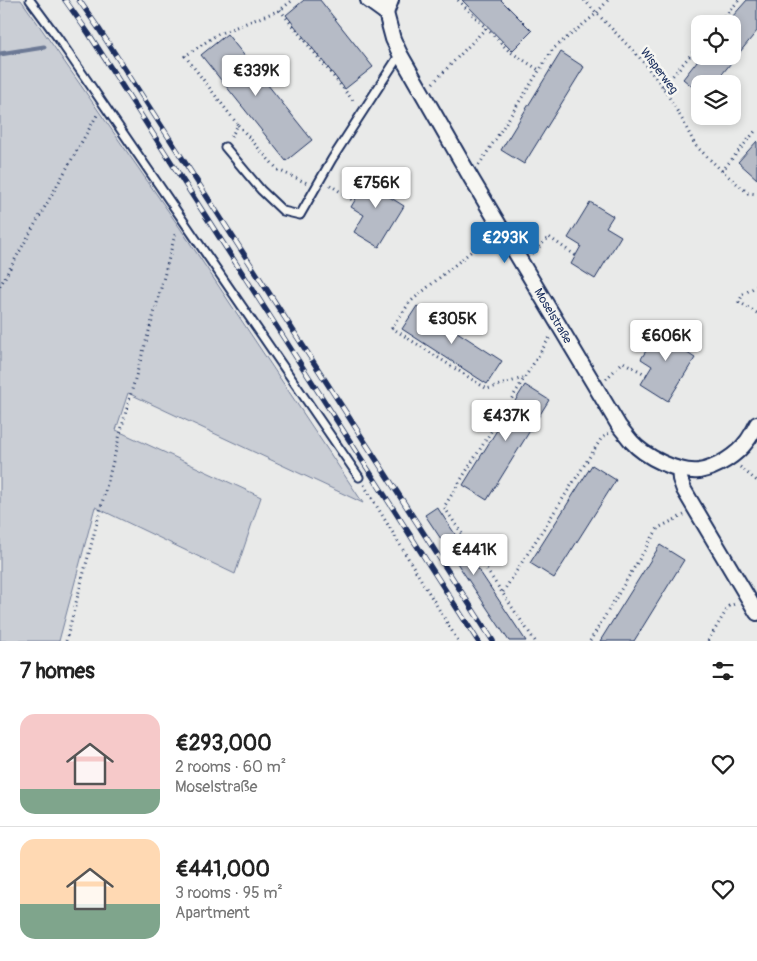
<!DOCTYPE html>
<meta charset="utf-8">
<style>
:root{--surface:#fff;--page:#f2f2f2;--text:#222;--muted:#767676;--line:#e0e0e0;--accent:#1f6fb2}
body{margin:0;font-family:Pangolin,sans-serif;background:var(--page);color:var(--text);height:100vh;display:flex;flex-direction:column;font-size:19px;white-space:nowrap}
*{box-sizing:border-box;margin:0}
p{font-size:16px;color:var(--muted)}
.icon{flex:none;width:28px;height:28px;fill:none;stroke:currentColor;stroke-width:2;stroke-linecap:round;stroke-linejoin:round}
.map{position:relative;height:641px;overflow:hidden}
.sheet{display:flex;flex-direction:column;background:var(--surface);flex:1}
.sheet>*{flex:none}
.buttons{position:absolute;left:691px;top:15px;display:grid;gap:10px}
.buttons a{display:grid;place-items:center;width:50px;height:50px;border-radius:10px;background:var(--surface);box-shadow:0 2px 8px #0003;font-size:25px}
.price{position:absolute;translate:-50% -42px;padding:0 11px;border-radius:5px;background:#fff;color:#222;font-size:16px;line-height:32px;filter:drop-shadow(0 1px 2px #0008)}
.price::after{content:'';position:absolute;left:50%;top:30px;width:15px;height:11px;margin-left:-8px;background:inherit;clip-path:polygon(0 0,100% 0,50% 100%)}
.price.selected{background:var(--accent);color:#fff}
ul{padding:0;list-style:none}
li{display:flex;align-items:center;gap:15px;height:125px;padding:0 20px}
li+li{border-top:1px solid var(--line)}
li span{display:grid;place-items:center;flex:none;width:140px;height:100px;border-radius:15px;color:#555}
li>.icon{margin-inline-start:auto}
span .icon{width:60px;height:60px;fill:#fffc;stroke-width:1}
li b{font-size:21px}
h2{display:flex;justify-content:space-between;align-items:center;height:60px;padding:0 20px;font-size:21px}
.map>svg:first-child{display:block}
.green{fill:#caced5;stroke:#727e9a}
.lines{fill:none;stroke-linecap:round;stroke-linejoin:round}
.stream{stroke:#6c7995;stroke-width:5}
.building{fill:#b6bbc6;stroke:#1b2f5e}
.service-casing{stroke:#1b2f5e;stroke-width:11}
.minor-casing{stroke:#1b2f5e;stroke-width:18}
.path{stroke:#1b2f5e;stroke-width:3;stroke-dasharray:1 4;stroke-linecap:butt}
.service{stroke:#f6f6f2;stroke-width:7}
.minor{stroke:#f6f6f2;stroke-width:14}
.rail-casing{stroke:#1b2f5e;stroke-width:5.5}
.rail{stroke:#f6f6f2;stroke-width:4;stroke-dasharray:11;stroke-linecap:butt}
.labels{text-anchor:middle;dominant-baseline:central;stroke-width:5;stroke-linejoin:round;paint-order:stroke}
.street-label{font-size:12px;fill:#1b2f5e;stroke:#f6f6f2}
</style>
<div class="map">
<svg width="757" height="641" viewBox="0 0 757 641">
<rect width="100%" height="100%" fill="#e9eae9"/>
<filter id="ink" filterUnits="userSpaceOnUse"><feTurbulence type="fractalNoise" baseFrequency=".02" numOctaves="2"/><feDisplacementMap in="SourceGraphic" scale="10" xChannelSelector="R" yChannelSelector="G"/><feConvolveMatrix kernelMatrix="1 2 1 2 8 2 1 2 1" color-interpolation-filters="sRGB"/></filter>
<g filter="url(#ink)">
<!-- green -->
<path class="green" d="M0,0H21L36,21L180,228L363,503L128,393L116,430L261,497L235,574L95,507L59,641H0Z"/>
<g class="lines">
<!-- stream -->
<path class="stream" d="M0,54L44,47"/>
</g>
<!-- building -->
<path class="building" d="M304,0H320L373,67L345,89L286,15Z
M462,0H501L532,31L512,51Z
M747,0H757V31L714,84H700V93L683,79L701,56H732V17Z
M227,34L312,140L286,161L201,55Z
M561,52L584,67L524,164L501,150Z
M757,141V179L738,162Z
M373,170L395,184L388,196L404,206L379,247L354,232L364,215L351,207Z
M590,202L613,216L606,227L621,236L595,279L571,264L581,246L568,238Z
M417,306L502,361L487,384L402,329Z
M663,323L685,336L678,347L695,358L668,401L641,384L652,366L641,359Z
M525,385L549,400L487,500L463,485Z
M592,465L616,480L554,578L530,563Z
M437,507L526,641H509L425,515Z
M660,545L684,560L634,641H600Z"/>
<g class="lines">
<!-- service casing -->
<g class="service-casing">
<path id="service" d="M30,0L58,38L359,477
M225,147L261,190L283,211L300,215L332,159L400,54"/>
</g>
<!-- minor casing -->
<g class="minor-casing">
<g id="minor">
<path id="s1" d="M368,0L386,13L393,39L400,54L471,178L619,426C623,431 627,436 631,441C645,457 678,473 699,471C717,468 737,455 747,441C751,436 754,430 757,424"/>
<path d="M386,13L391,0"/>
<path d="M679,469L680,479L684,490L757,613"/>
</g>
</g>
<!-- path -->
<path class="path" d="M458,0L509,51L539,70
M584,0L639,57L663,87L683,121L695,145L722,171L748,193L757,194
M280,10L355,103
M718,24L739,0
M433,83L486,28
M663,87L700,44
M238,125L278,170L307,183
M231,137L238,125L185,56L218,34L280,10L293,0
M479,165L553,49L596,14L608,0
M722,171L757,129
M330,185L354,201
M492,239L473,250L410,302L392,328L487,389L523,378
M532,254L549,237L576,256
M0,286L97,115
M757,286L743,294L739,302L757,313
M606,379L623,362L647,375
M740,467L757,481
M364,485L458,641
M503,592L601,439L609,433
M66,641L129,400L156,307L176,231
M535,641L444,507L550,337
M590,641L658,528L684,515
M708,641L729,606L735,604"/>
<!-- service -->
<use href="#service" class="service"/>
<!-- minor -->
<use href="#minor" class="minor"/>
<!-- rail casing -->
<g class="rail-casing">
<path id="rail" d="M65,0L89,34L478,641
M79,0L99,29L493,641"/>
</g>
<!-- rail -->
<use href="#rail" class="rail"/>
</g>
</g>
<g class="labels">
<!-- street labels -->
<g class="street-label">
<text transform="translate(659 71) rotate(53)">Wisperweg</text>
<text stroke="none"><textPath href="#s1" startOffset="369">Moselstraße</textPath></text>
</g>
</g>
</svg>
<div class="buttons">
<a><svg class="icon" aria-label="locate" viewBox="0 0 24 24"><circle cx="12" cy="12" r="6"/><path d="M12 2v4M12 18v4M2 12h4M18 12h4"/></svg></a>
<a><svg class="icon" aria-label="layers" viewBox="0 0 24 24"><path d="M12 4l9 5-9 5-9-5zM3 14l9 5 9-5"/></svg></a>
</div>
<b class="price" style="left:256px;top:97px">€339K</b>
<b class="price" style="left:376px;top:209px">€756K</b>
<b class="price selected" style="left:505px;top:264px">€293K</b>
<b class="price" style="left:452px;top:345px">€305K</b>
<b class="price" style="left:666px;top:362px">€606K</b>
<b class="price" style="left:506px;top:442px">€437K</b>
<b class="price" style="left:474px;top:576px">€441K</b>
</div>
<section class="sheet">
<h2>7 homes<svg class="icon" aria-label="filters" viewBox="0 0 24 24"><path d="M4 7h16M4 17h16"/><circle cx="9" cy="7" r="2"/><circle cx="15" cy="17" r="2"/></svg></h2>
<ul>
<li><span style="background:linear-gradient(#f6c9c9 75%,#7fa58c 0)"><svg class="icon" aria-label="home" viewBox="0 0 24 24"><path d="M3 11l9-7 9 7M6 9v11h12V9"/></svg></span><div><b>€293,000</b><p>2 rooms · 60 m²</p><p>Moselstraße</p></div><svg class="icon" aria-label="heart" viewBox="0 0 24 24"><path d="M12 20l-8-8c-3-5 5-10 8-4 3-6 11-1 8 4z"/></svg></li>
<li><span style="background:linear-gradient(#ffd9b3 65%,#7fa58c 0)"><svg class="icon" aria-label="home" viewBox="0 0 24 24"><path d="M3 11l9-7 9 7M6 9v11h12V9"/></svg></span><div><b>€441,000</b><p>3 rooms · 95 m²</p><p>Apartment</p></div><svg class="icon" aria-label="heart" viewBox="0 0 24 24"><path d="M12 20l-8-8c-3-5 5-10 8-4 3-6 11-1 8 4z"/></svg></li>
</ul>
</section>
